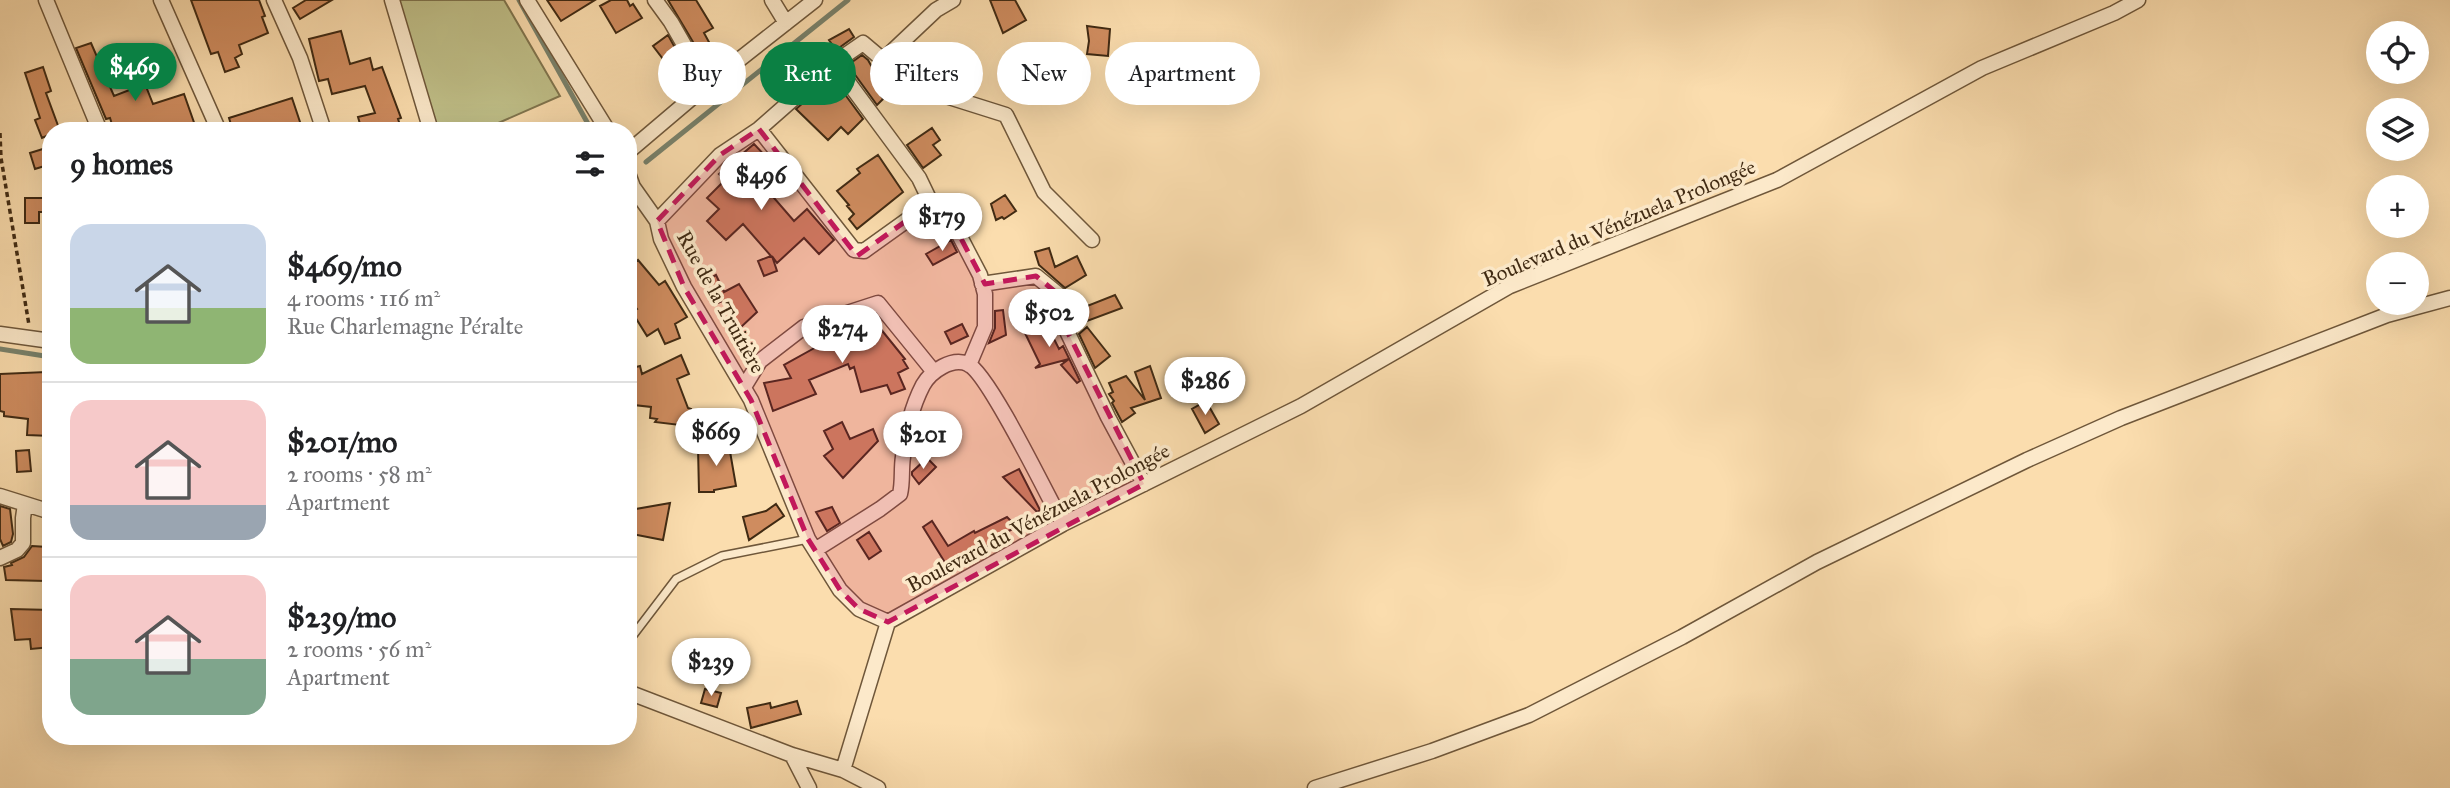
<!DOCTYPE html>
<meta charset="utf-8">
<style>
:root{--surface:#fff;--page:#f6f6f6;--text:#202124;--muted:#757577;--line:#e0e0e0;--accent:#0b8043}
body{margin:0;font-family:"IM FELL Great Primer",serif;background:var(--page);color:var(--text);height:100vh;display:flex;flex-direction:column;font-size:26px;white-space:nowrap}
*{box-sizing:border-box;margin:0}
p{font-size:23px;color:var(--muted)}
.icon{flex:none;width:38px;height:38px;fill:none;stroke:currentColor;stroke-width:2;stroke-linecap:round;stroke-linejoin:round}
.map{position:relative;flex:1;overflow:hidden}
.sheet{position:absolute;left:42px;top:122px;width:595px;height:623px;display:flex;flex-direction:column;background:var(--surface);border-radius:28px;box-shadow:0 7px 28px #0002}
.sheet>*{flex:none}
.banner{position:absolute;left:658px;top:42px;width:665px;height:63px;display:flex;gap:14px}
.controls{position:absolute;left:2366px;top:21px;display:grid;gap:14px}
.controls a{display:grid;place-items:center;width:63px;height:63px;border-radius:50%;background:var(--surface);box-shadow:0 7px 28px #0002;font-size:35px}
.price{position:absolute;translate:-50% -60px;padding:0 16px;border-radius:24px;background:#fff;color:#222;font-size:23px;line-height:46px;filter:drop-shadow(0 2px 4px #0008)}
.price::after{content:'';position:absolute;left:50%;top:42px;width:21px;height:16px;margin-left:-10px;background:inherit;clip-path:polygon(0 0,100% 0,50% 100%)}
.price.current{background:var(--accent);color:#fff}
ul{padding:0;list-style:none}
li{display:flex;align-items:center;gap:21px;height:175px;padding:0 28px}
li+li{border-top:2px solid var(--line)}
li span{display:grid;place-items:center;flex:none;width:196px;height:140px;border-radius:21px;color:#555}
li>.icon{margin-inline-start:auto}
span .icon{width:84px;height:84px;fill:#fffc;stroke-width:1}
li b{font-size:30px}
h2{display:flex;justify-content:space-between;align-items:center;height:84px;padding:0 28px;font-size:30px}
.chip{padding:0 24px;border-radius:32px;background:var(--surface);box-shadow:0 7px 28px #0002;font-size:24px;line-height:63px}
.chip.current{background:var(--accent);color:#fff}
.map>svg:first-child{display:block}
.green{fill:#c0c089;stroke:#80754e;stroke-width:2}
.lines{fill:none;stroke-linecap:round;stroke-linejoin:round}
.stream{stroke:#79826c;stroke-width:5}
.building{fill:#cf8c5f;stroke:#402a13;stroke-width:2}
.service-casing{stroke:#6f573a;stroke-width:10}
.minor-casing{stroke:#6f573a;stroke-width:17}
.path{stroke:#402a13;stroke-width:3.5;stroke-dasharray:5 3.5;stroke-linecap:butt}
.service{stroke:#fce9ca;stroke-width:7}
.minor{stroke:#fce9ca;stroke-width:14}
.marked{fill:#c2185b;fill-opacity:0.2;stroke:#c2185b;stroke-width:5;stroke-dasharray:14 9;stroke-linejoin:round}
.labels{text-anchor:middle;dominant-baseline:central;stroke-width:7;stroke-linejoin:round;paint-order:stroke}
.street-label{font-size:21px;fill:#402a13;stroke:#fce9ca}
</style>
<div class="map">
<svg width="2450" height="788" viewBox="0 0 2450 788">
<rect width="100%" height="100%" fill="#fbddae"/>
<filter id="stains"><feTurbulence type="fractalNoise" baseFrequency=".00286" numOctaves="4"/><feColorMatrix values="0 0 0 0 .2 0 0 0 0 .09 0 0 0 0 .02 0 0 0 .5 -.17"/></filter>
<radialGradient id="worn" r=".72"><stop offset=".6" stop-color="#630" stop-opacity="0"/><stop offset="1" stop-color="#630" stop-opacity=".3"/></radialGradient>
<!-- green -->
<path class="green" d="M395,0H504L560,96L480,131H431Z"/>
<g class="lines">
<!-- stream -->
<path class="stream" d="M519,0L592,131
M646,162L848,0
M0,349L51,357"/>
</g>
<!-- building -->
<path class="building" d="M191,0H259L265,16L262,17L268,33L239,45L242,54L235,58L239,67L225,72L218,52L211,54Z
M306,0H332L300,19L293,8Z
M547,0H595L561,21Z
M611,0H627L630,6L633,4L642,18L616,33L600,6Z
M668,0H696L713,28L704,33L710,44L699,52Z
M990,0H1015L1026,20L1003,33Z
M1087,26L1110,29L1108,56L1087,54L1089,41Z
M849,29L854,37L836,50L829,40Z
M341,31L350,64L370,58L373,70L382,67L401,118L398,119L402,131H362L358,117L375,113L365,86L332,94L328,79L319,81L309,39Z
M668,35L684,64L673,72L653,46Z
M91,43L114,96L145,84L153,104L184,94L197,131H114L110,118L106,119L76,48Z
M862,55L868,60L882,85L876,88L883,99L877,105L848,65Z
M791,65L801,76L798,79L800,80L783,95L771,84Z
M43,67L51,91L46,93L60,131H51V134L42,138L35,120L40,118L25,73Z
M838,85L863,119L848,134L841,127L828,140L796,109L811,96L816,102Z
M292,98L303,131H256L254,125L233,131L229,118Z
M932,128L940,140L933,145L941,155L923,168L907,145Z
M754,144L770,161L758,172L778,193L774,198L794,221L807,209L834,240L819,254L804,238L777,263L772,256L777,271L764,276L758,261L771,256L743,224L726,240L707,221L719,209L707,198L725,180L719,174Z
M46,148L51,164L35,169L30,153Z
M878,155L903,192L857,229L849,219L854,214L847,206L849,205L837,191L860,173L857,169Z
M1005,195L1016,211L1004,219L1002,217L996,220L991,204Z
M25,198H44V212H39V223H25Z
M951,240L957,252L933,265L926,254Z
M1049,248L1055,267L1077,256L1086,275L1065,288L1039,265L1035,252Z
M638,260L659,285L665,281L687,317L675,324L680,338L665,344L658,329L647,336L632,312L637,309L628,298V268Z
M716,275L724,292L739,284L757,312L739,329L722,301L714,305L703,282Z
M1115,295L1122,308L1087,321L1082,308Z
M1003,310L1006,335L989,343L995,328V311Z
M871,317L905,359L903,360L908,368L898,373L905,389L891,394L887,385L861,392L854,367L850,369L848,364L809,380L816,394L773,411L764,383L791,378L784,365L818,346L836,328L846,338Z
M1046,323L1059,349L1063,346L1080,381L1077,383L1061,365L1069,359L1035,368L1040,364L1024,331Z
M962,324L968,336L951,344L945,332Z
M1087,327L1110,356L1095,368L1079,334Z
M681,355L689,374L677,379L688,408L691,409L688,426L655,422L657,419L650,418L651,407L634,405L628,369L640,366L642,374Z
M1150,366L1161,398L1131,408L1135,413L1122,422L1112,403L1114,401L1109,394L1113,392L1109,383L1126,376L1145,400L1135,372Z
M46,372V378H51V436L27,435L28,419L4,416V412L0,411V374Z
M1206,401L1219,424L1205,433L1192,409Z
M842,422L850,439L873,429L878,441L843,478L824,456L833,449L824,431Z
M728,440L736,486L714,490V492H699L698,448L716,447V443Z
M29,450L31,471L17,472L16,451Z
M927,458L936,467L919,484L912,475V472Z
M1019,469L1040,510L1037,512L1003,477Z
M670,503L663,540L632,534L634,528L628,524V521L636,509Z
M776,504L784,516L749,540L743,517L766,511Z
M0,506L10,509L13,534L11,542L3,546L0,539Z
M832,507L840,523L827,531L816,512Z
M1007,517L1017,527L998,536L1001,541L988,546L949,569L923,527L932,521L948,546L974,531L975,533Z
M869,532L881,551L869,559L857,540Z
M32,546L47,547L46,581L6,580L4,567L12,565L11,563L24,557Z
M11,609L51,610V647L31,649L30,639L15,640Z
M705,689L721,693L717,707L701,703Z
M797,701L801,714L751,728L747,708L770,703L771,708Z"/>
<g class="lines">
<!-- service casing -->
<g class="service-casing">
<path id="service" d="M628,642L676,579L722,556L808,539"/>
</g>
<!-- minor casing -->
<g class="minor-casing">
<path id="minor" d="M46,0L100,131
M161,0L219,131
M274,0L300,58L324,131
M392,0L431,131
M527,0L608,131
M655,0L671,22L707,85
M772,0L786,23
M883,60L936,10L953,0
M834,63L919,178L931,203L956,229L980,275L985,294V327L969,365
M759,129L854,250L864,251L931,203
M628,152L707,85L815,0
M628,173L633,187L657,221L661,239L684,287L751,400L808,539L840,590L859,609L888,622
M657,221L720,155L759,129L834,63L863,43L914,86L1006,115L1044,192L1092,240
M982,284L1036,276L1058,294L1063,323L1108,417L1144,484
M0,334L51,341
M744,387L760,361L804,327L878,303L934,372
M0,496L51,512
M815,550L880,509L900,494C903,482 901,469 903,457C905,434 912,406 923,385C931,371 952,357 968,364C989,374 1048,497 1063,524
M0,558L17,550L23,543V518L25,504
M628,692L792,755L843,770L878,788
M792,755L809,788
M843,770L888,622L1063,524L1301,406L1510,286L1777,180L1982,68L2114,13L2138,0
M1315,788L1432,751L1529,715L1682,637L1817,562L2027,460L2121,418L2387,315L2450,298"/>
</g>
<!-- path -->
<path class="path" d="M0,133L1,158L29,325"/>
<!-- service -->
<use href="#service" class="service"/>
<!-- minor -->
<use href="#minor" class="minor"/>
</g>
<!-- marked area -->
<path class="marked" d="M759,129L857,256L931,203L956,229L985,284L1036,276L1058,294L1063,323L1144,484L888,622L859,609L840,590L808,539L751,400L684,287L657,221L720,155Z"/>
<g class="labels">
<!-- street labels -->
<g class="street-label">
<text transform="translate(1619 223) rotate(-23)">Boulevard du Vénézuela Prolongée</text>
<text transform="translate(721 302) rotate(61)">Rue de la Truitière</text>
<text transform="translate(1038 518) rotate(-28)">Boulevard du Vénézuela Prolongée</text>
</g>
</g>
<rect width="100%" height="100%" filter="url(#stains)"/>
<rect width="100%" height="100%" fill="url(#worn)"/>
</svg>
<div class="controls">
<a><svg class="icon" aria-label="locate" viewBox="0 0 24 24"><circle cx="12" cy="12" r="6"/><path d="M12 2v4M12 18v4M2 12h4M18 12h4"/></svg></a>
<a><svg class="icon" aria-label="layers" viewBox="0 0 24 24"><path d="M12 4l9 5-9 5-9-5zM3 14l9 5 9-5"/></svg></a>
<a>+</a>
<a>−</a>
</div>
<b class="price current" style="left:135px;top:103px">$469</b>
<b class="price" style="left:761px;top:212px">$496</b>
<b class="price" style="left:942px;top:253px">$179</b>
<b class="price" style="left:1049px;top:349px">$502</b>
<b class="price" style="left:842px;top:365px">$274</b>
<b class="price" style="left:1205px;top:417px">$286</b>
<b class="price" style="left:716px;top:468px">$669</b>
<b class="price" style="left:923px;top:471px">$201</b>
<b class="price" style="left:711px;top:698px">$239</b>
<div class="banner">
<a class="chip">Buy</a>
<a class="chip current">Rent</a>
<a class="chip">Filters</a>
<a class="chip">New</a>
<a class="chip">Apartment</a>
</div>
<section class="sheet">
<h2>9 homes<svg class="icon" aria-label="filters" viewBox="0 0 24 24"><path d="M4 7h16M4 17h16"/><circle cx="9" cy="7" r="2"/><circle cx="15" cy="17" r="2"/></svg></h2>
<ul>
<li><span style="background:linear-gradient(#c9d6e8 60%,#8fb573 0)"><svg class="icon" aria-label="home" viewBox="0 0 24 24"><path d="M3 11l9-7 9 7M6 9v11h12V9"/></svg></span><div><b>$469/mo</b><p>4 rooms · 116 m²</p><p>Rue Charlemagne Péralte</p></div></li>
<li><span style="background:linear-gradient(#f6c9c9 75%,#9aa5b1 0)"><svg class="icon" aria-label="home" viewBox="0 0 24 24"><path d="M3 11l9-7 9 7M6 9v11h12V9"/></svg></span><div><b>$201/mo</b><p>2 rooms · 58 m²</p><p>Apartment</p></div></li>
<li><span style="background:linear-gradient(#f6c9c9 60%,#7fa58c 0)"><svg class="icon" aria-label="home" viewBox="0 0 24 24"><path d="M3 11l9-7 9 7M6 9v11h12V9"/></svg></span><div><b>$239/mo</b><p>2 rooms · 56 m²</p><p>Apartment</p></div></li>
</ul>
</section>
</div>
